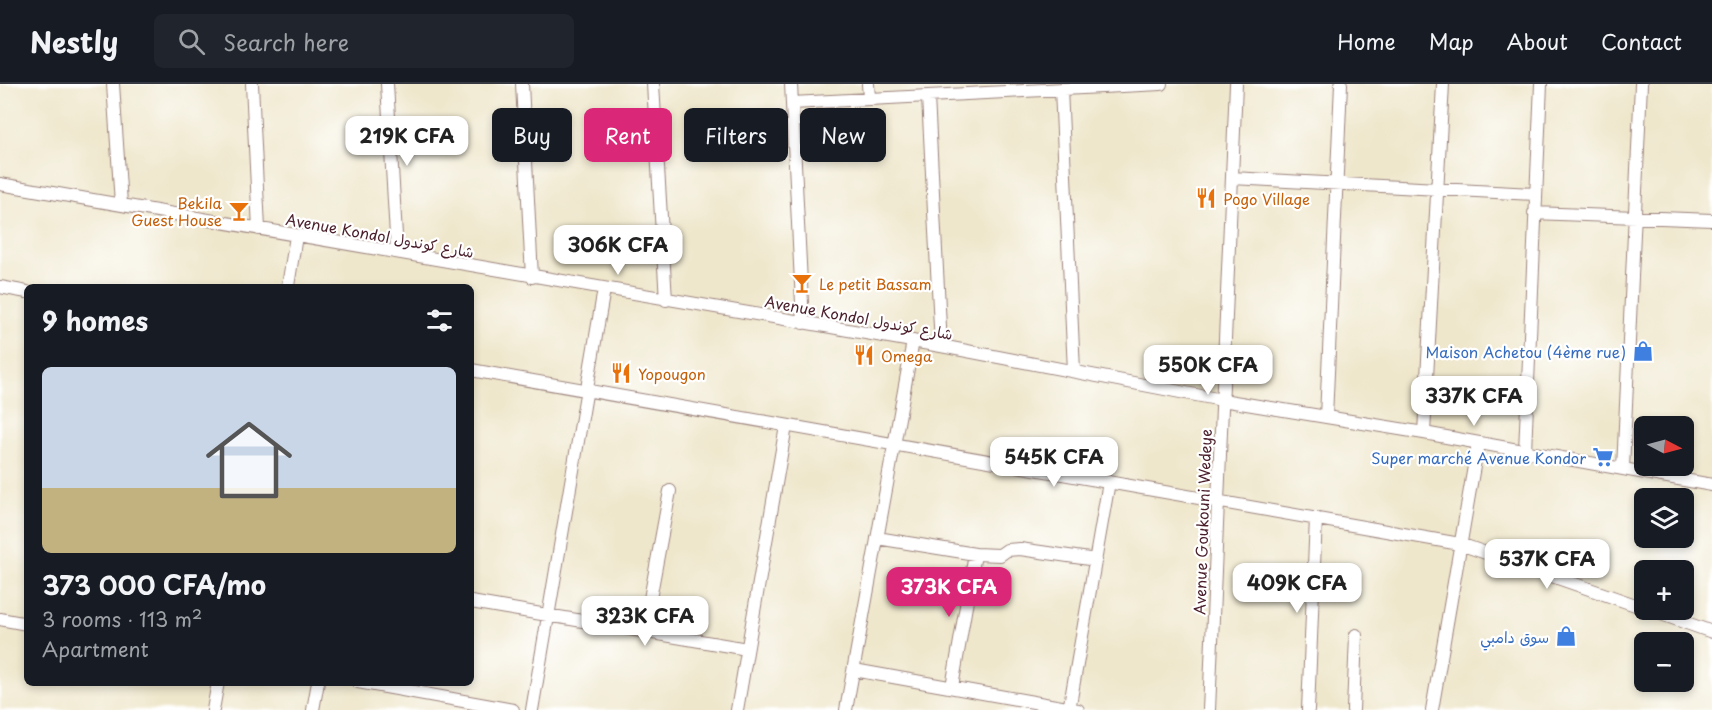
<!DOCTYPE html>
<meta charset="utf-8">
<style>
:root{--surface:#171b24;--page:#20242c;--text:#f1f3f6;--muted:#9ea1a6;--line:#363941;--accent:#db2777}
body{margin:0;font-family:"Playpen Sans","Playpen Sans Arabic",sans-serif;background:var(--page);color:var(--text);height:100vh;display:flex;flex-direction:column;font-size:22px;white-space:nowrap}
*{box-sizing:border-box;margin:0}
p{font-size:20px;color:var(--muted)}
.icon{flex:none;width:33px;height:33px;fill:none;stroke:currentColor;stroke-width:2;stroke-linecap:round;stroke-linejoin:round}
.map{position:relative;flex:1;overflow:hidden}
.side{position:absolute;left:24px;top:200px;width:450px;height:402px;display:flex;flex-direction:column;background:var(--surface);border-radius:9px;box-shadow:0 3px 9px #0003}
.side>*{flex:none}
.hud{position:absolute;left:492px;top:24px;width:570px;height:54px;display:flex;gap:12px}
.needle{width:39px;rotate:96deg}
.fabs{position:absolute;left:1634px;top:332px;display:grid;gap:12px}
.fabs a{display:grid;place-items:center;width:60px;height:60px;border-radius:9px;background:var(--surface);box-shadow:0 3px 9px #0003;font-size:30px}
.price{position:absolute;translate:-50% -51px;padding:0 14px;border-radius:12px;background:#fff;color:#222;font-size:20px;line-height:39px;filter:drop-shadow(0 2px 3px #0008)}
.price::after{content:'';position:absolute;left:50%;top:36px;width:18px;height:14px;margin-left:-9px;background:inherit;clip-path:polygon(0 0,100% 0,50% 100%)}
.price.current{background:var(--accent);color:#fff}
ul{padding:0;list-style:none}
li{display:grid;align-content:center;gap:12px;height:318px;padding:0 18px}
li+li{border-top:2px solid var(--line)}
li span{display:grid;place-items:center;height:186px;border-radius:9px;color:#555}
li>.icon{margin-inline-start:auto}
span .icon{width:108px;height:108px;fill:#fffc;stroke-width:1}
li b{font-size:26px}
h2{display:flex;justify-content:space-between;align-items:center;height:72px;padding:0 18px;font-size:26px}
.chip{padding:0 21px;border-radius:9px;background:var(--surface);box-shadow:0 3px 9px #0003;font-size:21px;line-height:54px}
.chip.current{background:var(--accent);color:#fff}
header{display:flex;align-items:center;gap:36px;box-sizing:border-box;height:84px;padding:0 30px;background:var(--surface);border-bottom:2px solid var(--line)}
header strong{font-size:28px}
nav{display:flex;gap:33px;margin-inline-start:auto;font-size:21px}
.search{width:420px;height:54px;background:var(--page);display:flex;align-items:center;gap:15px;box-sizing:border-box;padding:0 21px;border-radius:9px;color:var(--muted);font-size:22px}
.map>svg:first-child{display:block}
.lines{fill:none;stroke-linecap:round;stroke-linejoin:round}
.minor-casing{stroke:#9c837c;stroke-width:14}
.minor{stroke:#fff;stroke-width:12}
.labels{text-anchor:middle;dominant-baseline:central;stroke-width:4.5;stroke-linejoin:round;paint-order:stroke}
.food-label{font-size:15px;fill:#c56008;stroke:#fff;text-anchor:start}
.street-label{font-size:15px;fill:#4a1f2b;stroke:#fff}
.shop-label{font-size:15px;fill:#366cbe;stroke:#fff;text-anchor:end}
</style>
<header>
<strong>Nestly</strong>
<div class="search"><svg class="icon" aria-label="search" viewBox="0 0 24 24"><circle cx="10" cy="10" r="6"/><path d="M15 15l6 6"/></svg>Search here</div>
<nav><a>Home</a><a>Map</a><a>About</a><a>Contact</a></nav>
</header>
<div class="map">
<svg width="1712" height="626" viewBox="0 0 1712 626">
<rect width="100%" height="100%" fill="#fff"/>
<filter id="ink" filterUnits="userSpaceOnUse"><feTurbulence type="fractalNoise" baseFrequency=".0167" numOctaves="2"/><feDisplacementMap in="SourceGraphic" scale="12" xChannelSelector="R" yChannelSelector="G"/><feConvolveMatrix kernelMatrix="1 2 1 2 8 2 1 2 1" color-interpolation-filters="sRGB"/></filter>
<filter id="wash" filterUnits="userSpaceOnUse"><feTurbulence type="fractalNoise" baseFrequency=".008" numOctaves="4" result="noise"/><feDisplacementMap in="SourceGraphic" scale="24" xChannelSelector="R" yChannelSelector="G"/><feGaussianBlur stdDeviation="1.35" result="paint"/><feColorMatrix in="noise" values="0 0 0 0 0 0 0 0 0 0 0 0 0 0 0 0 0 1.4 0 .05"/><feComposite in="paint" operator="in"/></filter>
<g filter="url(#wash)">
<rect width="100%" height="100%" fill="#efe7cc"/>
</g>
<g filter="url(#ink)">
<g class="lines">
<!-- minor casing -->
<g class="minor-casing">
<path id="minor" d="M113,0L121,120
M252,0L259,145
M387,0L397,168
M522,0L532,193
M653,0L666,216
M791,0L803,239
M868,0L869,14
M1061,5L1074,287
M928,13L941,262
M792,19L1161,0
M1232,94L1535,110
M0,100L941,262L1222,316L1424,349L1712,401
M1534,129L1712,136
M288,202L296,152
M0,203L27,208
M471,286L1460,460L1644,524
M1326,333L1341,0
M1424,349L1443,0
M1525,367L1541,0
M1623,385L1641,0
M877,454L975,470L1000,471L1007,466L1020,465L1096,476
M471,518L747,565
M1647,525L1712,548
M0,535L27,540
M644,547L670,407
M854,586L1078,626
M358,598L513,626
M952,603L975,470
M213,626L218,598
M313,626L318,598
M532,626L604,205
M737,626L786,342
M846,626L913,257
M1069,626L1109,398
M1209,626L1236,0
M1308,626L1316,434
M1353,626L1356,551
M1432,626L1478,359"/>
</g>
<!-- minor -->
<use href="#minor" class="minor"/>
</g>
</g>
<!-- icons -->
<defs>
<g id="restaurant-bare" transform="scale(1.62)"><path d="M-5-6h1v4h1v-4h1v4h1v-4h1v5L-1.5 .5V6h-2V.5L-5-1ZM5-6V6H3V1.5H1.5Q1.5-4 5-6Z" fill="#e8710a" stroke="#fff" stroke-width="2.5" paint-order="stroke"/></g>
<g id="bar-bare" transform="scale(1.62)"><path d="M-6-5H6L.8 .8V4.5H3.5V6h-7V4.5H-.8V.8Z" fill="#e8710a" stroke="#fff" stroke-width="2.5" paint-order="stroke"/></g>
<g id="shop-bare" transform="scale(1.62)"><path d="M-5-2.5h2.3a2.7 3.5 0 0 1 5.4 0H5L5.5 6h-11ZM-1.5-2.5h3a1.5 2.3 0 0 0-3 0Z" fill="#3f7fe0" stroke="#fff" stroke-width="2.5" paint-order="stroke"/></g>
<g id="supermarket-bare" transform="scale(1.62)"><path d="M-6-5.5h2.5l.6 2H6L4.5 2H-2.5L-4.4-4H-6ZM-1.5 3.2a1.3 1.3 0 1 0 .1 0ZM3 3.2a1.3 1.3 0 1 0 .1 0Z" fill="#3f7fe0" stroke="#fff" stroke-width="2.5" paint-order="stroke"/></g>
</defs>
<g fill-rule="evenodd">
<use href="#restaurant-bare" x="1206" y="114"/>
<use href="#bar-bare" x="239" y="127"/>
<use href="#bar-bare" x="802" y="199"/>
<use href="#shop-bare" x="1643" y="267"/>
<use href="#restaurant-bare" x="864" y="271"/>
<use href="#restaurant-bare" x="621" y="289"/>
<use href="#supermarket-bare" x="1603" y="373"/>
<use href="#shop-bare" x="1566" y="552"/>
</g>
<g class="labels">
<!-- food labels -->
<g class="food-label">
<text x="1223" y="114">Pogo Village</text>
<text x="222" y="118" text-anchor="end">Bekila<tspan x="222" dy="17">Guest House</tspan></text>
<text x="819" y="199">Le petit Bassam</text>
<text x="881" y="271">Omega</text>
<text x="638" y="289">Yopougon</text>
</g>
<!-- street labels -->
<g class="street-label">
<text transform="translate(380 151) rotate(10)">Avenue Kondol شارع كوندول</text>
<text transform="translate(859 233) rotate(10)">Avenue Kondol شارع كوندول</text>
<text transform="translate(1202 438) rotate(-88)">Avenue Goukouni Wedeye</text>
</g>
<!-- shop labels -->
<g class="shop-label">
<text x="1626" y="267">Maison Achetou (4ème rue)</text>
<text x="1586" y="373">Super marché Avenue Kondor</text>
<text x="1549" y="552">سوق دامبي</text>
</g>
</g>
</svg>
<div class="fabs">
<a><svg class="needle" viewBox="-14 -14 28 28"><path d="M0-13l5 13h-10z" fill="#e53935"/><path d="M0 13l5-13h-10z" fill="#9ea1a6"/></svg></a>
<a><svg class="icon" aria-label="layers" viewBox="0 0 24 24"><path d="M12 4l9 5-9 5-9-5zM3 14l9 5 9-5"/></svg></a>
<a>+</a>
<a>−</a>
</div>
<b class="price" style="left:407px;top:83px">219K CFA</b>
<b class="price" style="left:618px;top:192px">306K CFA</b>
<b class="price" style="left:1208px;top:312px">550K CFA</b>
<b class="price" style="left:1474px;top:343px">337K CFA</b>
<b class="price" style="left:1054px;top:404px">545K CFA</b>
<b class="price" style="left:1547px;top:506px">537K CFA</b>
<b class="price" style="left:1297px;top:530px">409K CFA</b>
<b class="price current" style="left:949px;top:534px">373K CFA</b>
<b class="price" style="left:645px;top:563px">323K CFA</b>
<div class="hud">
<a class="chip">Buy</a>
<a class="chip current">Rent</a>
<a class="chip">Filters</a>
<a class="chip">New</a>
</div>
<section class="side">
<h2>9 homes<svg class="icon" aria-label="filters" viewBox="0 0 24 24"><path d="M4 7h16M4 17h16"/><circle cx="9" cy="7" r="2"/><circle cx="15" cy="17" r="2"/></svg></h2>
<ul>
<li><span style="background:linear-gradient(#c9d6e8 65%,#c2b280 0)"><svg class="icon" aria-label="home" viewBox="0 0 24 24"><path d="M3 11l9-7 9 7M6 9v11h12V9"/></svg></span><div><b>373 000 CFA/mo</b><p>3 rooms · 113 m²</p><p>Apartment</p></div></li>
</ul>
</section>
</div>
